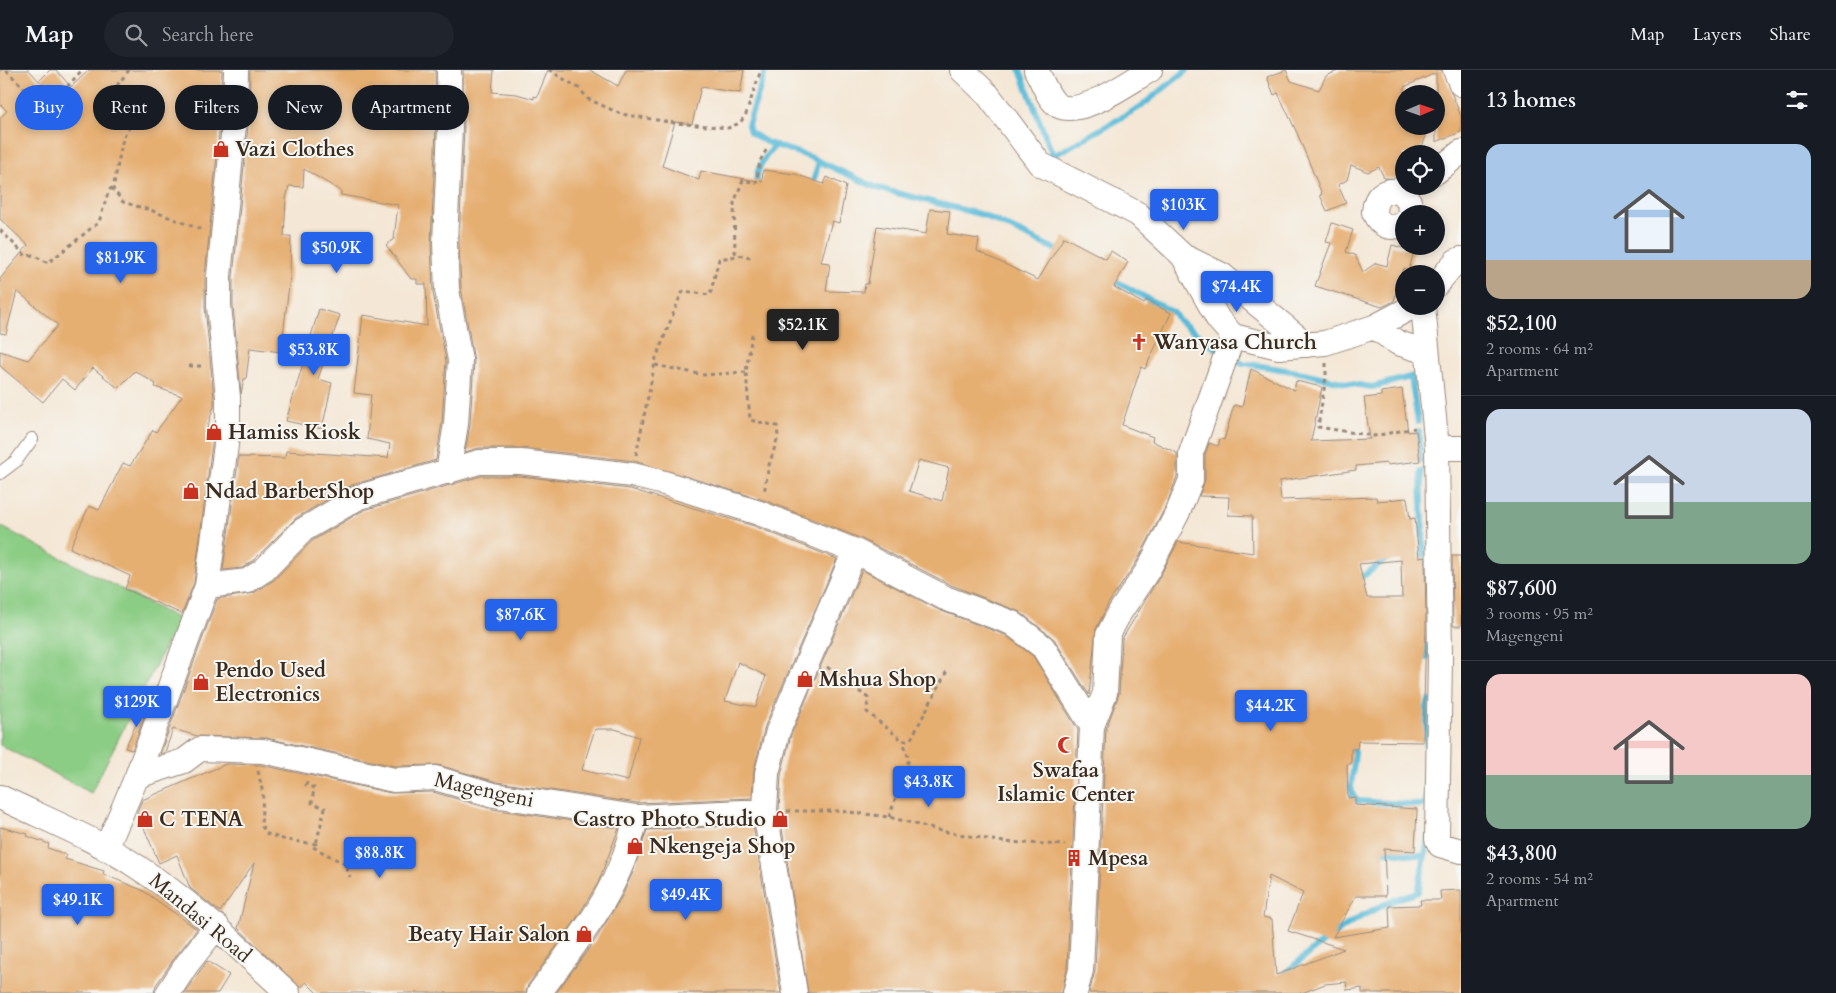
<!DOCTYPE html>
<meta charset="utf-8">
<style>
:root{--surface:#171b24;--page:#20242c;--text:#f1f3f6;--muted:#9ea1a6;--line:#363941;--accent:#2563eb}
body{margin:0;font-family:Cardo,serif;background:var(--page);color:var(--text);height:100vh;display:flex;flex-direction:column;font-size:19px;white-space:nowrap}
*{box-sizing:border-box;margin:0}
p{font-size:16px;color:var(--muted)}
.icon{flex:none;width:28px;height:28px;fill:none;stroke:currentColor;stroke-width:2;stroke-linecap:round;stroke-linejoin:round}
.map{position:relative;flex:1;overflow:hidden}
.panel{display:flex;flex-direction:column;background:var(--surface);width:375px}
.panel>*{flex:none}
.banner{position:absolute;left:15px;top:15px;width:475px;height:45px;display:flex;gap:10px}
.needle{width:32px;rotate:88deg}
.tools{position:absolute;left:1395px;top:15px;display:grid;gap:10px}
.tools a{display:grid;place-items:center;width:50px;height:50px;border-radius:50%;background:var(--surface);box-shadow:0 2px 8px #0003;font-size:25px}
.price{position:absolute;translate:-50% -42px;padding:0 11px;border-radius:5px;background:var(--accent);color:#fff;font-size:16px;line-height:32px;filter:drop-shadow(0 1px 2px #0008)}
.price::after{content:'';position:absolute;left:50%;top:30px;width:15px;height:11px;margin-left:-8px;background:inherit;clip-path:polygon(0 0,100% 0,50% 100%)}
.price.selected{background:#222;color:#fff}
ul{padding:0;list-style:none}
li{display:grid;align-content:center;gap:10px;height:265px;padding:0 25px}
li+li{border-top:1px solid var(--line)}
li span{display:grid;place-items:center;height:155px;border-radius:15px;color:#555}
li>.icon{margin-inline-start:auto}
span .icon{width:90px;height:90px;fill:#fffc;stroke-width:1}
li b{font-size:21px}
h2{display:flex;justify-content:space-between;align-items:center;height:60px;padding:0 25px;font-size:21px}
.pill{padding:0 18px;border-radius:22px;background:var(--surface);box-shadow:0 2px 8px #0003;font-size:18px;line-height:45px}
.pill.selected{background:var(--accent);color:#fff}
header{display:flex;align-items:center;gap:30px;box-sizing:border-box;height:70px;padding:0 25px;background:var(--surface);border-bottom:1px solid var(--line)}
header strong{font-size:24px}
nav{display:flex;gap:28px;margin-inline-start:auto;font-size:18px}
.search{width:350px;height:45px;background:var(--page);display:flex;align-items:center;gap:12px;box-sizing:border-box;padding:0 18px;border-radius:28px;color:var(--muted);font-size:19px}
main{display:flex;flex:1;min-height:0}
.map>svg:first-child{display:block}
.pitch{fill:#8ccd85;stroke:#647c52}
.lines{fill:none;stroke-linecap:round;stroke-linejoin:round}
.stream{stroke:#59bad8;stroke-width:6}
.building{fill:#e6af72;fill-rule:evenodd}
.service-casing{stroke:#98887a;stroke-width:14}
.minor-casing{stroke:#98887a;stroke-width:26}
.path{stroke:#98887a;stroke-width:3;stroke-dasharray:4 4;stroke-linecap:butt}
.service{stroke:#fff;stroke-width:12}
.minor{stroke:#fff;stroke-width:24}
.labels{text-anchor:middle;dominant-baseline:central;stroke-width:4;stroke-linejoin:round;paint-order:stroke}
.poi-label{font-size:21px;font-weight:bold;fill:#3b2a1e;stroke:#f6f6f2;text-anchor:start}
.street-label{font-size:21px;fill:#3b2a1e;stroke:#f6f6f2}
</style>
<header>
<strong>Map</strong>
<div class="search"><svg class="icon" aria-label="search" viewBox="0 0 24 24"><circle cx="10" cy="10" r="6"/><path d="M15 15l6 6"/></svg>Search here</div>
<nav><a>Map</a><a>Layers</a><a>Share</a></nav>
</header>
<main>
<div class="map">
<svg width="1461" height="923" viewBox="0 0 1461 923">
<rect width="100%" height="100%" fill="#f6f6f2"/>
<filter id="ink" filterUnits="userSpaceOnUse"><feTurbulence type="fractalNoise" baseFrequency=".02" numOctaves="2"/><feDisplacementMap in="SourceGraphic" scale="10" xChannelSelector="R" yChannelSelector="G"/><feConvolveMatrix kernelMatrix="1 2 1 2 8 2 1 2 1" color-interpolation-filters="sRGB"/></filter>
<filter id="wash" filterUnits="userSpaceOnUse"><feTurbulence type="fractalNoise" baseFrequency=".0096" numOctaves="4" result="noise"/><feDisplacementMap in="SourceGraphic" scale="20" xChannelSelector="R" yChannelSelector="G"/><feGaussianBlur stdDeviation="1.12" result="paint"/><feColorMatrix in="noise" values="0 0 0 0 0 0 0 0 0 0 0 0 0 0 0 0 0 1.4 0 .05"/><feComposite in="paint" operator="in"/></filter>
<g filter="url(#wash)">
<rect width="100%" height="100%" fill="#f4e7d5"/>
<!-- pitch -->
<path class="pitch" d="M0,456L179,549L91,723L0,675Z"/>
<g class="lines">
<!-- stream -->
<path class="stream" d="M1020,0L1053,86L1140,37L1187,0
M765,2L748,55L750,62L766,72L810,87L877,118L983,145L1063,183
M814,109L819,91
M758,118C752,102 765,86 776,75
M1110,208L1174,243L1178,250L1221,282
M1229,288L1244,294
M1249,294L1304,303L1345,313L1372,317L1414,306L1420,302L1418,296
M1411,307L1418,352
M1419,369V361
M1419,374L1420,390
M1421,402L1424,496
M1354,508L1362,507L1389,487
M1426,569L1427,588
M1343,680L1355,682L1351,717L1353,726L1358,731L1420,735L1431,732
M1429,733H1426L1427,638L1429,630
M1376,780L1423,786
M1282,906C1322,870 1367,836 1418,822L1428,769"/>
</g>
<g id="blocks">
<!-- building -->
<path class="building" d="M0,0H29L39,11L50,0H56L71,17L89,0H222L221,44L205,206V237L214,328V336L207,358L214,359L194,513L182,544L125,519L130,506L70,478L89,436L99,440L123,393L130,396L153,360L156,362L182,326L155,317L156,314L135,301L118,318L93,298L75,320L62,309L43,332L0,296V281L28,290L58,255L17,221L6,264L0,263V209L28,175L0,149V48L7,41L0,34Z
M250,0H435L436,57L431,174L433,223L446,291L442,352L436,390L352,415L296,448L255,489L242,498L223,500L239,385L241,387L285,388L286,381L388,388L390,374L367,369L371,325L354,323L363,245L427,256L426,214H417V209H411L386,175L394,169L398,135L341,125V121L304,99L303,117L289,116L286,129L284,166H291L290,207L281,282L250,278L246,309H244L241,324L233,235V207L249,46Z
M463,0H494L492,22L517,24L534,29V26L537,27L548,0H590L618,16L626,0H744L740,23L701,17L692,54L675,52L662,96L699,110L701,101L762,112L763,100L795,104L824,114L827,107L846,116L839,153L832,151L821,192L830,193L826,221L864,222L865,214H868L877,156L926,164L930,139L950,141L947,164L979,169L977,181L1038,210L1064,167L1106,189L1111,181L1128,192L1114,217L1144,234L1146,230L1171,243L1145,299L1141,297L1122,355L1153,367L1152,371L1177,383V407L1166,436L1136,493L1108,534L1096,559L1089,625L1054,569L1020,542L951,515L860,468L764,430L634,391L521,378H479L465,382L470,355L474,291L461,218L459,173L464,58ZM919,390L949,398L942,431L909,421Z
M1286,0L1291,11L1319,20L1326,6L1340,0H1442L1461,46V62L1436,72V3L1404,17V56H1430L1421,79L1411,84H1404V109L1384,108L1379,97L1368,102L1351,95L1347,110L1338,115L1346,133L1327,141L1320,125L1322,124L1297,63L1278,23L1274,25L1267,7Z
M1332,153L1353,160L1346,182L1355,185L1363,202L1376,193L1387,196L1392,175L1414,181L1409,200L1404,198L1394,231L1382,237L1315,216L1331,173L1326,172Z
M319,239L340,245L318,309L332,313L322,359L286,351Z
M1251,299L1294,320L1296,311L1322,317L1311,371L1370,369L1364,328L1381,326V322L1402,319L1408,362L1416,361L1420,391L1387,395V393L1356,396V400L1279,411L1281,430L1376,427L1377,431L1407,428L1410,449L1415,448L1419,488L1425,487L1426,556L1423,672L1358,671L1357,679H1351V694H1347L1348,728L1355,727V735L1417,739L1415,781L1384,779L1386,826H1356L1333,867L1390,858L1389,836L1421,835L1420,830H1441L1440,821L1461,820V923H1362V918L1347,920L1346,912L1325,914L1302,923H1089L1095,901L1106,659L1119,624L1122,569L1160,506L1178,472L1253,483L1252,446L1228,445L1229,427L1199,426L1205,410V385L1209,373L1218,376L1220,369L1224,370L1234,335L1242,337ZM1401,490L1402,528H1367L1359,494ZM1269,806L1303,823L1288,861L1344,879L1276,905L1272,849L1263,847Z
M481,406H520L630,419L754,456L837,489L765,656L754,700L752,728L637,733L497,712L438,695L395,696L266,668L197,666L173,659L165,682L160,684L217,529L254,523L274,510L312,471L364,440ZM738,592L766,606L756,637L725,631ZM595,659H615L639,667L628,711L582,700Z
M1452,486H1461V556H1453Z
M862,500L939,540L1005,565L1033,586L1078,660L1067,898L1062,923H808L779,740L781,705L791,665Z
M147,630L150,631L132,680L125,678Z
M226,694L261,695L391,723L433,722L492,739L619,758L598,813L573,854L528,915L526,923H317L306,912L301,918L238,858L254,793L220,842L190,818L177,785L159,793L137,742L142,730Z
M753,755L781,923H556L596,869L622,826L633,802L647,760Z
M0,757L28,764L27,766L49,774L48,778L67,785L65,789L104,801L103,804L142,820L197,859L176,886L156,915L154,923H0Z
M207,891L229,905L218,923H184Z"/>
</g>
</g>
<g filter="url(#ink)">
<use href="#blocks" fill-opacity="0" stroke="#98887a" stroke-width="1"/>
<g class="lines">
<!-- service casing -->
<g class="service-casing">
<path id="service" d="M0,403L16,391L32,369"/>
</g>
<!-- minor casing -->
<g class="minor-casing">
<path id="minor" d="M962,0L988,25L1040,94L1138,144L1183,186L1218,249L1233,266L1279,277L1325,273L1374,257L1414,236
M1036,0C1042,10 1048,30 1059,36C1082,47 1129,12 1150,0
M1455,0L1461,14
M1436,102L1461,82
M1404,153C1391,161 1379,156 1374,142C1375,126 1383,119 1399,121L1409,131L1410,144
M1183,186L1222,205L1307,275
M1436,215L1456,191L1461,189
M1423,236L1437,378L1440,587L1437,769L1440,775L1461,781
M1374,257L1398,273L1427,282
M1437,378H1461
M448,402L456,354L460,290L447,220L445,173L450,57L449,0
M207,516L228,360V327L219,236V206L235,45L236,0
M1092,656L1105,623L1108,565L1120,542L1148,500L1178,442L1191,410V383L1233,266
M137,706L184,691L200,679L263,681L394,710L435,708L494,725L636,747L765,741
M0,727C45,749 94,768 136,796C192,832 239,878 288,923
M106,779L137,706L207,516L247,511L264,500L303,460L359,427L479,392H521L632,405L664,413L759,443L855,481L945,528L1012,553L1043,577L1092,656L1081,900L1075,923
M168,923L187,894L217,856
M539,923C581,866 621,819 636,747
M795,923L765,741L767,703L778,661L855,481"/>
</g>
<!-- path -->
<path class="path" d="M6,0L40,34L51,38L58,34L60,25L82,0
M129,0L112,22L135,48L123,68L113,119L123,132L153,141L202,160
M549,0L580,19L588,29L621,44L675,53L728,58L740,53L746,44L761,0
M0,160L26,186L33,185L48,193L99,152L109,120L113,117
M750,188L745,185L738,186L735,182L734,133L743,110L756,113L760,91L768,77
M752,264L746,302L750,350L777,356L778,367L769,395L764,423
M1326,293V307L1318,357L1374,366L1415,358
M655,295L704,305L746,302
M189,296H205
M636,385L656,288L681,224L684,221L710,225L719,189L738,186
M827,597L868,628L867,642L903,671L911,669L948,599
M258,701L263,724L261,755L267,764L286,770L316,774L313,777L345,794L350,807
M307,712L306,715L314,718L312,733L325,738L316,774
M787,741H840L889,747L941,761L1004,772L1065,775
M889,747L909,689L903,671"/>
<!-- service -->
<use href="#service" class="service"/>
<!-- minor -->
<use href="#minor" class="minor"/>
</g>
</g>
<!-- icons -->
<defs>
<g id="shop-bare" transform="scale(1.35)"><path d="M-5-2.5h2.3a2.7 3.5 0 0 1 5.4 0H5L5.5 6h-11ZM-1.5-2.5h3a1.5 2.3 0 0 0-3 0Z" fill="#c8321e" stroke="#f6f6f2" stroke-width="2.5" paint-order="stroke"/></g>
<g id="church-bare" transform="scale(1.35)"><path d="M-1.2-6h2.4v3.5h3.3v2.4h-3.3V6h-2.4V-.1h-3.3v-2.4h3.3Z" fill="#c8321e" stroke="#f6f6f2" stroke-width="2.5" paint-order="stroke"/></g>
<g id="mosque-bare" transform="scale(1.35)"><path d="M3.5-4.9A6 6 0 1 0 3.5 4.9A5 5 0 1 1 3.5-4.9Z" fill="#c8321e" stroke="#f6f6f2" stroke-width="2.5" paint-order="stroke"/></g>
<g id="building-bare" transform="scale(1.35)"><path d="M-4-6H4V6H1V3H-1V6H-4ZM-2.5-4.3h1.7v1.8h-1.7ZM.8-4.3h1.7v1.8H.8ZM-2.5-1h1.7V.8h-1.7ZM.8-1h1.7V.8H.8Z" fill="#c8321e" stroke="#f6f6f2" stroke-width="2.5" paint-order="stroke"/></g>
</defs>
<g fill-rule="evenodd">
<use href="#shop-bare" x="221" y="79"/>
<use href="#church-bare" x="1139" y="272"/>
<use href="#shop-bare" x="214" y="362"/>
<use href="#shop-bare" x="191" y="421"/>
<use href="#shop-bare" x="805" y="609"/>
<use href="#shop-bare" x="201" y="612"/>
<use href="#mosque-bare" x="1066" y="675"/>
<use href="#shop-bare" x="145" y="749"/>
<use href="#shop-bare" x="780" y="749"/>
<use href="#shop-bare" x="635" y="776"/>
<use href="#building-bare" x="1074" y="788"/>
<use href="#shop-bare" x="584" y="864"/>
</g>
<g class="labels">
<!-- poi labels -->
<g class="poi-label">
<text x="235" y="79">Vazi Clothes</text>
<text x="1153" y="272">Wanyasa Church</text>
<text x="228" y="362">Hamiss Kiosk</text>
<text x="205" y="421">Ndad BarberShop</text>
<text x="215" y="600">Pendo Used<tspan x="215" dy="24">Electronics</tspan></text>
<text x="819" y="609">Mshua Shop</text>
<text x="1066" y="700" text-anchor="middle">Swafaa<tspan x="1066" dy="24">Islamic Center</tspan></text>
<text x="159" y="749">C TENA</text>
<text x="766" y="749" text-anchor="end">Castro Photo Studio</text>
<text x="649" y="776">Nkengeja Shop</text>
<text x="1088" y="788">Mpesa</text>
<text x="570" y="864" text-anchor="end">Beaty Hair Salon</text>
</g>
<!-- street labels -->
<g class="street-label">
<text transform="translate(484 720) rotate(12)">Magengeni</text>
<text transform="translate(200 848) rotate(40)">Mandasi Road</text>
</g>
</g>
</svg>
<div class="tools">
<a><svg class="needle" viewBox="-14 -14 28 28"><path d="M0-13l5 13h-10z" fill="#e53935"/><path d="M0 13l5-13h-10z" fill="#9ea1a6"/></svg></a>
<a><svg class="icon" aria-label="locate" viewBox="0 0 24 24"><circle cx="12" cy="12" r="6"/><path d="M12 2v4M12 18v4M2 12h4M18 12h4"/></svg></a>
<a>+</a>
<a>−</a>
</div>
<b class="price" style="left:1184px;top:161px">$103K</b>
<b class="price" style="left:337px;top:204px">$50.9K</b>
<b class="price" style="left:121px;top:214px">$81.9K</b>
<b class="price" style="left:1237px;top:243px">$74.4K</b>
<b class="price selected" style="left:803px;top:281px">$52.1K</b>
<b class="price" style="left:314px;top:306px">$53.8K</b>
<b class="price" style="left:521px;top:571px">$87.6K</b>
<b class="price" style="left:137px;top:658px">$129K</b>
<b class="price" style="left:1271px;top:662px">$44.2K</b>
<b class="price" style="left:929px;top:738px">$43.8K</b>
<b class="price" style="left:380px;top:809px">$88.8K</b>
<b class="price" style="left:686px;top:851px">$49.4K</b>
<b class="price" style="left:78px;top:856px">$49.1K</b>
<div class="banner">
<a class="pill selected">Buy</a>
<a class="pill">Rent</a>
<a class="pill">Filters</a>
<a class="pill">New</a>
<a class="pill">Apartment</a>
</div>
</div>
<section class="panel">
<h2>13 homes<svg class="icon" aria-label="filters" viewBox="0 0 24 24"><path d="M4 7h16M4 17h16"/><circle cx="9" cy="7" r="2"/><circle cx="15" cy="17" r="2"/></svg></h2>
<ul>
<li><span style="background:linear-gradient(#a9c7e8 75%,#b9a48a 0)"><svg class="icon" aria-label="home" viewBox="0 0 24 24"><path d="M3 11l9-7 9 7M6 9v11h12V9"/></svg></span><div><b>$52,100</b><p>2 rooms · 64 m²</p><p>Apartment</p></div></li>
<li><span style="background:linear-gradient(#c9d6e8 60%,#7fa58c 0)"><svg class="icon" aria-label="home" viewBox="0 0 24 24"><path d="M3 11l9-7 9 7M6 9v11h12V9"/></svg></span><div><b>$87,600</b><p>3 rooms · 95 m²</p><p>Magengeni</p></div></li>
<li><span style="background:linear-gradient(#f6c9c9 65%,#7fa58c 0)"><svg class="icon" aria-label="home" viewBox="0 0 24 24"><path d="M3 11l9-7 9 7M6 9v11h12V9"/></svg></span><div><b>$43,800</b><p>2 rooms · 54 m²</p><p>Apartment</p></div></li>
</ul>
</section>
</main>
